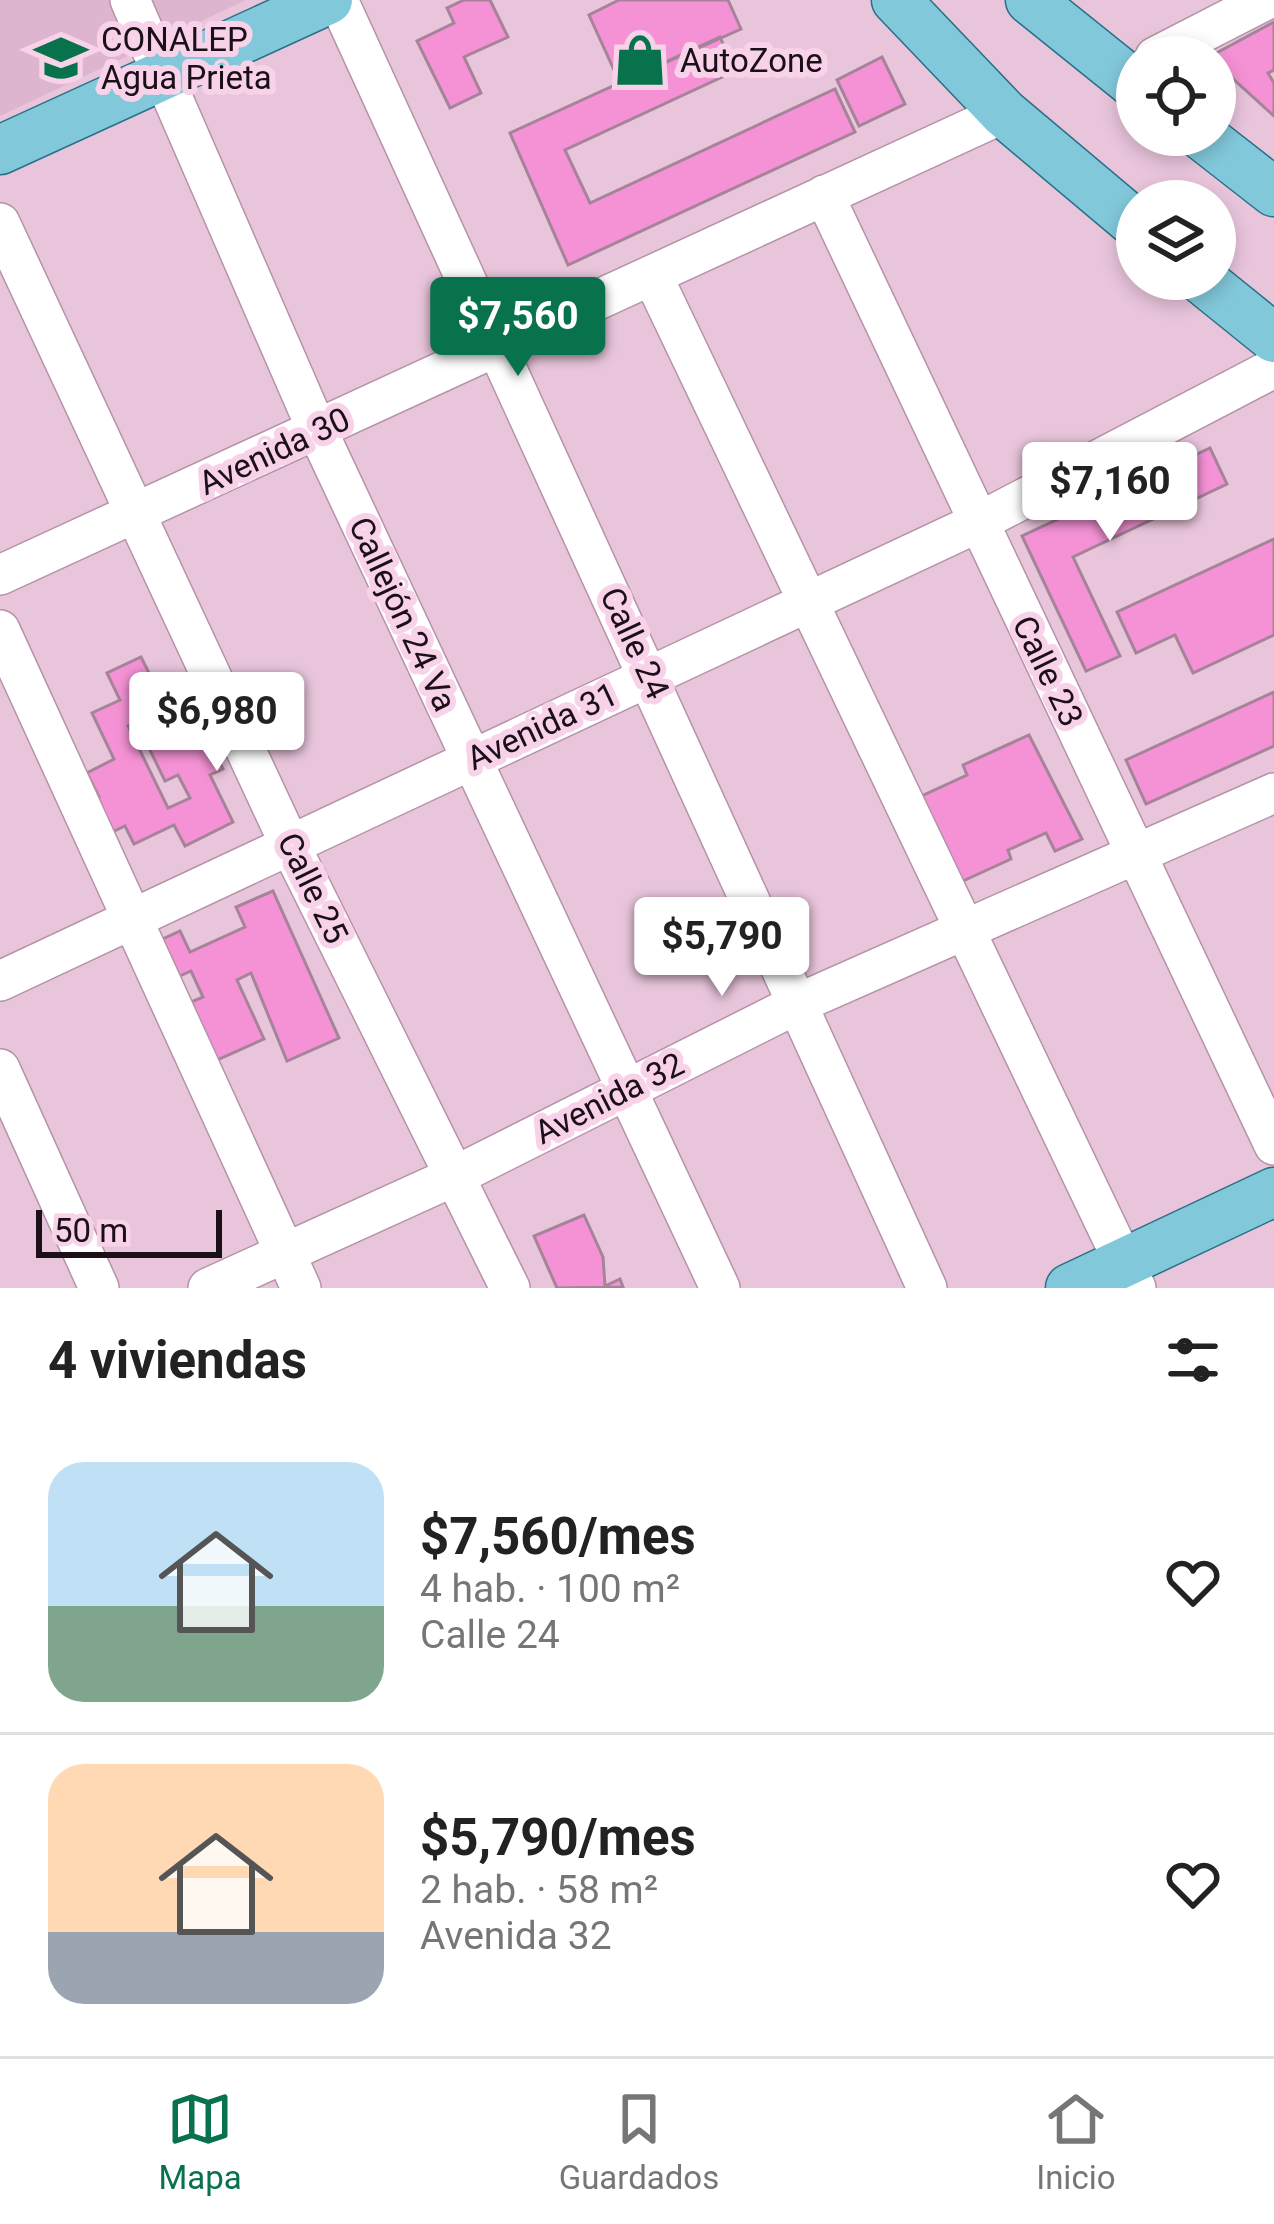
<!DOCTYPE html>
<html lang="es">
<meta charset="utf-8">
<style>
:root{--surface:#fff;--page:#f6f6f6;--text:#222;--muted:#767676;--line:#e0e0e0;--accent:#07724b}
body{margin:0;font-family:Roboto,sans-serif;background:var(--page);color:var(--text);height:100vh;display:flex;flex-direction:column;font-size:45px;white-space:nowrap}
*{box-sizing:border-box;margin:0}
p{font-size:39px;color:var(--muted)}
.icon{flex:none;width:66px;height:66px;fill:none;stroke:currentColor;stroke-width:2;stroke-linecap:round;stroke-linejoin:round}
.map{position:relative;height:1288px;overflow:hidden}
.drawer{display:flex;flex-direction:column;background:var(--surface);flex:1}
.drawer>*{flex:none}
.buttons{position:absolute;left:1116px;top:36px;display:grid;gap:24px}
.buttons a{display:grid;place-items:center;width:120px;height:120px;border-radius:50%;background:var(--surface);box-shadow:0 6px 18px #0003;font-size:60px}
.scale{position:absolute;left:36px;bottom:30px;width:186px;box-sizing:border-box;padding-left:12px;border:6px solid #1c1018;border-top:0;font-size:33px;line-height:42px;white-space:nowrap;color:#1c1018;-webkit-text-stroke:9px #f7d2e9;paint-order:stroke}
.price{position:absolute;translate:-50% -102px;padding:0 27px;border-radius:12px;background:#fff;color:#222;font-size:39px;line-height:78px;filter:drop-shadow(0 3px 6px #0008)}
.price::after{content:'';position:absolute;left:50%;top:72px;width:36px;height:27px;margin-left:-18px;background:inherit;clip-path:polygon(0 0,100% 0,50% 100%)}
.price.selected{background:var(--accent);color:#fff}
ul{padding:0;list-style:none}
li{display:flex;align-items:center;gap:36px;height:300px;padding:0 48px}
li+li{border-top:3px solid var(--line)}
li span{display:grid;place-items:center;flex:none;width:336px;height:240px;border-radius:36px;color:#555}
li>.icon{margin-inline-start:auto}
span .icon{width:144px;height:144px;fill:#fffc;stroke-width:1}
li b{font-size:51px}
h2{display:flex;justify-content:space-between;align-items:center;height:144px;padding:0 48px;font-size:51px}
.menu{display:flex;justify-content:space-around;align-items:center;height:168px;border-top:3px solid var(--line);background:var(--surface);font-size:33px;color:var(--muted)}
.menu a{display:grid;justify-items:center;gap:6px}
.menu .selected{color:var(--accent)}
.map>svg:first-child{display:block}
.built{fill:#deb5cf}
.building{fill:#f592d5;stroke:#a58398;stroke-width:3}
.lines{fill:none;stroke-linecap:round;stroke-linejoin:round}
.minor-casing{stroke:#b593a8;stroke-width:42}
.major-casing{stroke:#287087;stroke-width:51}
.minor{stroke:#fff;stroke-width:39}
.major{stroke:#82c8db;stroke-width:48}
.labels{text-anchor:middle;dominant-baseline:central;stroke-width:12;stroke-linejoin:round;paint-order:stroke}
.poi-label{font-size:33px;fill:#1c1018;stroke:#f7d2e9;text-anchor:start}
.street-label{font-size:33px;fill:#1c1018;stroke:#f7d2e9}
</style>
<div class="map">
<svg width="1274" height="1288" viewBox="0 0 1274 1288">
<rect width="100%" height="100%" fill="#e9c5dc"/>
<!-- built -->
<path class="built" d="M0,0H246L0,116Z"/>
<!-- building -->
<path class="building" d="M464,0H490L508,37L464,57L481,93L450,108L417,41L454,23L447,8Z
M619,0H728L741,29L620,83L589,15Z
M1274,22V70L1268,73L1274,83V116L1209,57Z
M720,37L735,71L565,150L590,203L835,89L855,132L568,265L510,133Z
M882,57L905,104L859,126L837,80Z
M1210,448L1227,484L1073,557L1120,656L1086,671L1022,536Z
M1274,539V635L1193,673L1175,635L1136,653L1117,612Z
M141,657L150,675L141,680L157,712L128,726L168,808L190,798L178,775L165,781L149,748L172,736L167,725L195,712L223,769L210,775L233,822L185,846L174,825L134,844L125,826L106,835L90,801L99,797L87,773L114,759L92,713L120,700L107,673Z
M1274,692V746L1146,804L1126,760Z
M1029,735L1082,839L1055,851L1046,833L1008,850L1011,859L954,885L915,799L967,775L963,765Z
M273,891L339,1038L287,1061L251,973L237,980L264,1039L217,1060L191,1002L203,997L191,971L171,980L154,943L180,931L190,952L245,927L236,907Z
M584,1215L603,1257L605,1286L620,1279L623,1287L557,1288L534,1236Z"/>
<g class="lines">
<!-- minor casing -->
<g class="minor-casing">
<path id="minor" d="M130,0L317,430L720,1288
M338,0L927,1288
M1155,57L1266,0
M824,195L1274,1145
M0,223L290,845L510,1288
M652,275L1136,1288
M0,575L1004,113
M0,630L301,1288
M0,981L977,523L1274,368
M0,1069L99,1288
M208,1288L457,1175L799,1003L1274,793"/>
</g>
<!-- major casing -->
<g class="major-casing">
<path id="major" d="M896,0L1004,113L1137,225
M1030,0L1137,86
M1201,135L1274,192
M0,150L328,0
M1201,279L1274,338
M1070,1288L1274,1192"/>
</g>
<!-- minor -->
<use href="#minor" class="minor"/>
<!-- major -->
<use href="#major" class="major"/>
</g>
<!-- icons -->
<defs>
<g id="school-bare" transform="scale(4.14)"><path d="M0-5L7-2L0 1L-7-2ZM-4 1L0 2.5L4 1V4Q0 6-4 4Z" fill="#07724b" stroke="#f7d2e9" stroke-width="2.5" paint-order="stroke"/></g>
<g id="shop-bare" transform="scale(4.14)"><path d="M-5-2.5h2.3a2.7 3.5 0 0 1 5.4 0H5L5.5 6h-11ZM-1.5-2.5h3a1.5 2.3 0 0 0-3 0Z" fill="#07724b" stroke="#f7d2e9" stroke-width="2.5" paint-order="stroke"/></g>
</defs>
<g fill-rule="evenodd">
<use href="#school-bare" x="61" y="58"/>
<use href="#shop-bare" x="640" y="60"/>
</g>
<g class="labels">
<!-- poi labels -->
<g class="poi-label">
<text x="101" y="39">CONALEP<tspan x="101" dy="38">Agua Prieta</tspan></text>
<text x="680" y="60">AutoZone</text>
</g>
<!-- street labels -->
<g class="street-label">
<text transform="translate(274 451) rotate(-25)">Avenida 30</text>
<text transform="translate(403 614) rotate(65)">Callejón 24 Va</text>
<text transform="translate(635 643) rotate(65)">Calle 24</text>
<text transform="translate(1048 671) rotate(64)">Calle 23</text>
<text transform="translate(542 726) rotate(-25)">Avenida 31</text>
<text transform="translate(313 888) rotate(64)">Calle 25</text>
<text transform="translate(609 1098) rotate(-27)">Avenida 32</text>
</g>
</g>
</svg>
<div class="buttons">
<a><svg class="icon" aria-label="locate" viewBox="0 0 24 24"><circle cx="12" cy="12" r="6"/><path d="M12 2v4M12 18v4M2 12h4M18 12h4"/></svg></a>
<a><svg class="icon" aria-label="layers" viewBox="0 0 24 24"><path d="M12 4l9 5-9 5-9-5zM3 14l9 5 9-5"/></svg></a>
</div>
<div class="scale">50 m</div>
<b class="price selected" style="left:518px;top:379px">$7,560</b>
<b class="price" style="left:1110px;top:544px">$7,160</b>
<b class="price" style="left:217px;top:774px">$6,980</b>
<b class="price" style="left:722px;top:999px">$5,790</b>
</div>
<section class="drawer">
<h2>4 viviendas<svg class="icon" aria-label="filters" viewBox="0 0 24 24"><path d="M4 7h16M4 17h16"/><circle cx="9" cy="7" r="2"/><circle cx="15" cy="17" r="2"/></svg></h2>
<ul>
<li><span style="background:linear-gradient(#bfe0f5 60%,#7fa58c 0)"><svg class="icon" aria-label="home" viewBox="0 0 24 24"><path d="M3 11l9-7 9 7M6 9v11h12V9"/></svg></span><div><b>$7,560/mes</b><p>4 hab. · 100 m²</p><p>Calle 24</p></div><svg class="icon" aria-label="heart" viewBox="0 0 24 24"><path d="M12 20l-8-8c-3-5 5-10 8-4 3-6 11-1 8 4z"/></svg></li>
<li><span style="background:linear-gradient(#ffd9b3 70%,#9aa5b1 0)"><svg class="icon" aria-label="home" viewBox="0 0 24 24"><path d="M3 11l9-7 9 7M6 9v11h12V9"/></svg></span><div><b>$5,790/mes</b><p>2 hab. · 58 m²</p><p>Avenida 32</p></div><svg class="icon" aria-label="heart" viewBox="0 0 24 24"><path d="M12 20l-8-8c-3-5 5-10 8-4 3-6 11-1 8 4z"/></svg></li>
</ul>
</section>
<nav class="menu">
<a class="selected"><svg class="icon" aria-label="map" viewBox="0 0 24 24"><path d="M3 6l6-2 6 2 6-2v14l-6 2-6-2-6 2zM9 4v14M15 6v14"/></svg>Mapa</a>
<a><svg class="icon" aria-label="saved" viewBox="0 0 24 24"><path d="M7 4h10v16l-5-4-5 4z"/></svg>Guardados</a>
<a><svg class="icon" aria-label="home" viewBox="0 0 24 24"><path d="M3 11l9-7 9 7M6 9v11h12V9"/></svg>Inicio</a>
</nav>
